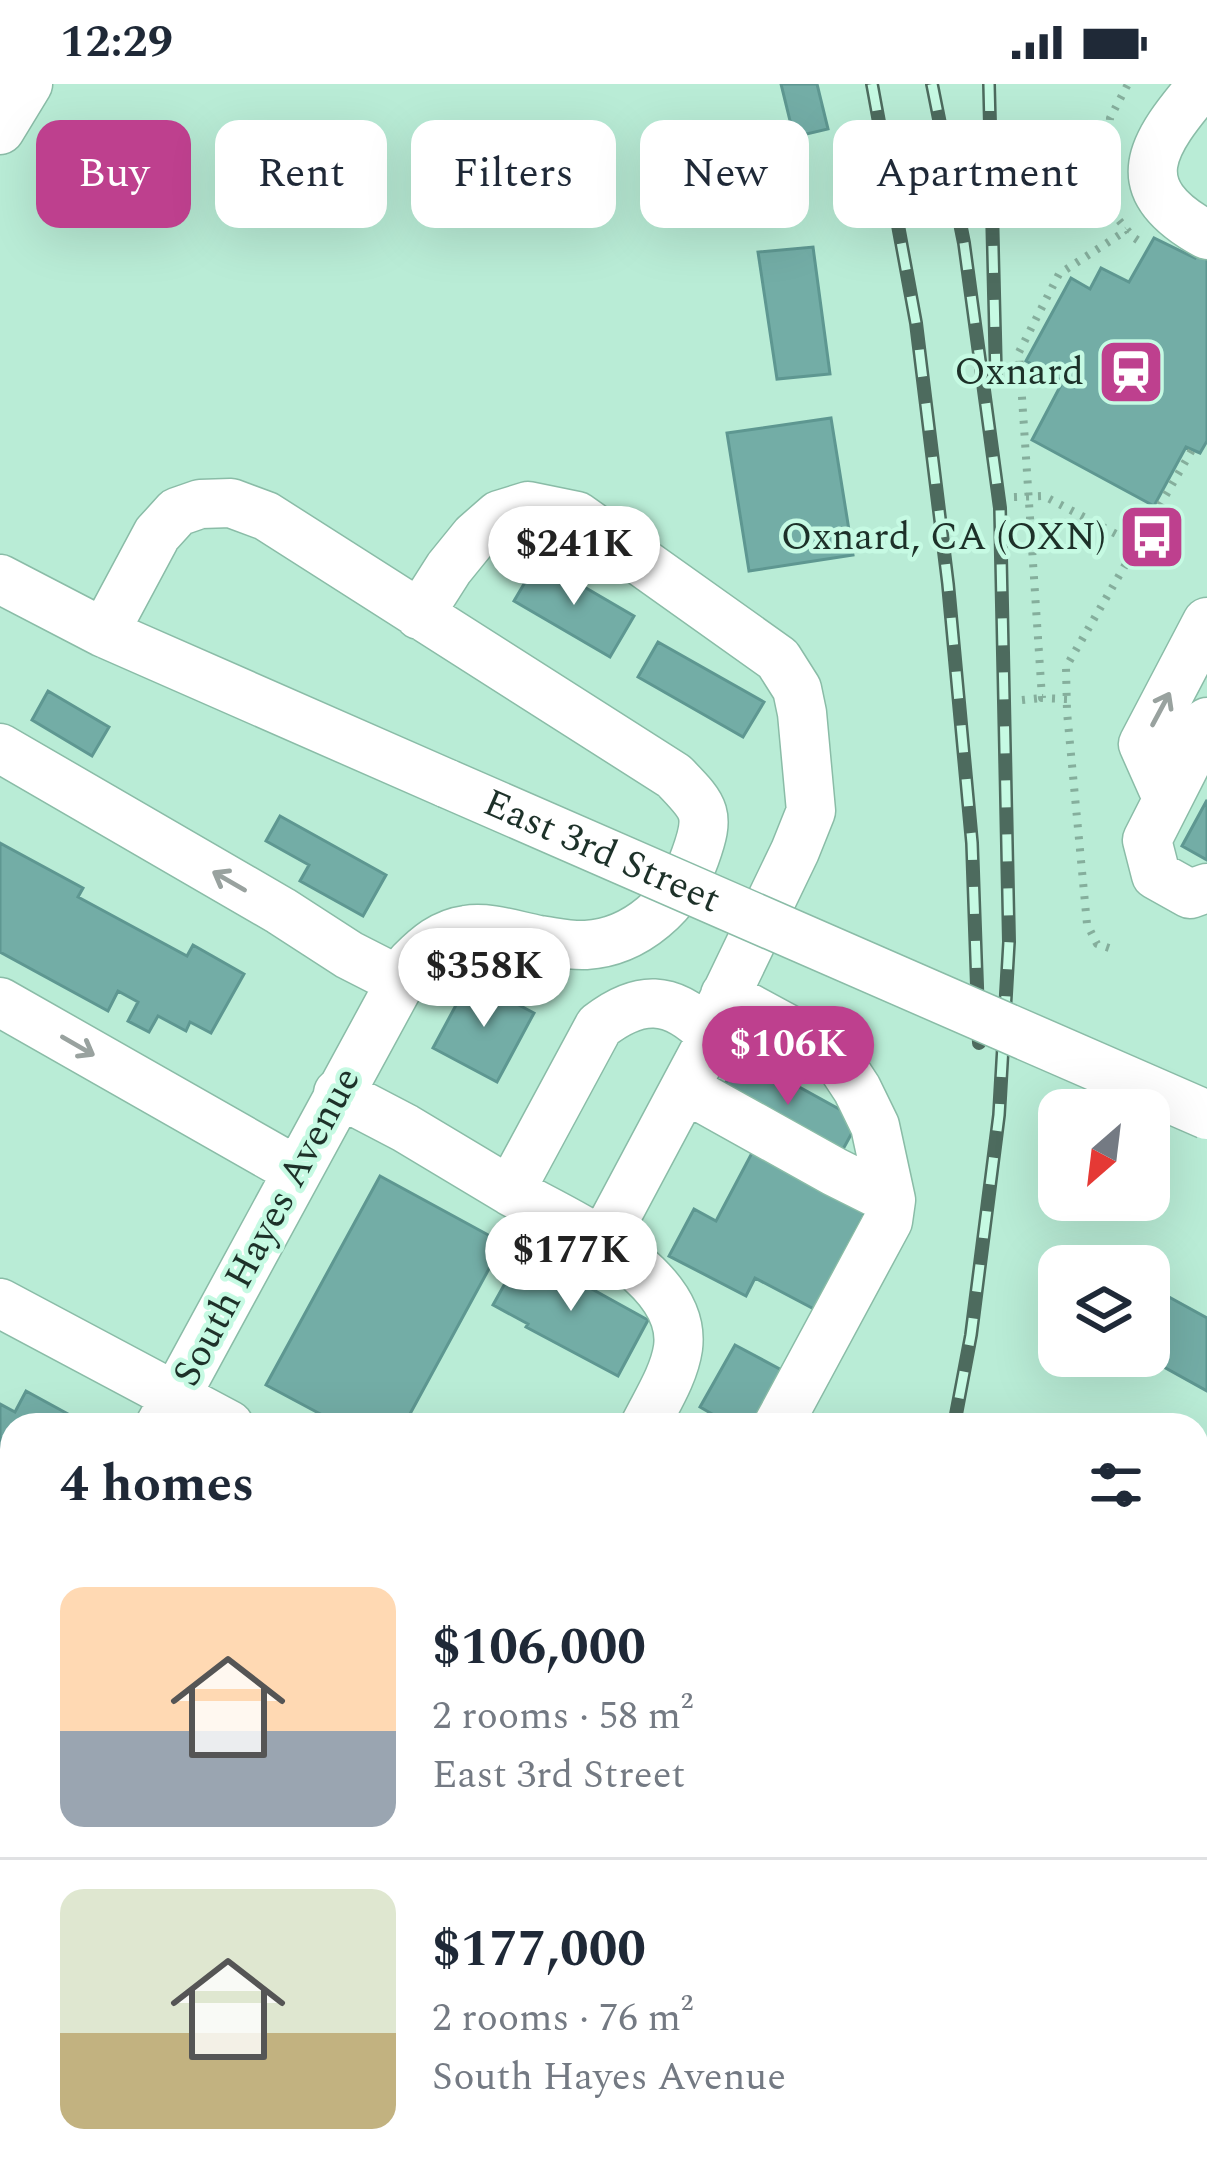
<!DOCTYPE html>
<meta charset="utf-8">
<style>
:root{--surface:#fff;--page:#f6f6f7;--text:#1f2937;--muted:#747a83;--line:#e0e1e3;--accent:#be408e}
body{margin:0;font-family:Spectral,serif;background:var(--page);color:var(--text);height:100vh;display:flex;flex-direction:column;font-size:45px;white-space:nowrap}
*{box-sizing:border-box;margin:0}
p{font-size:39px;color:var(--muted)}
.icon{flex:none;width:66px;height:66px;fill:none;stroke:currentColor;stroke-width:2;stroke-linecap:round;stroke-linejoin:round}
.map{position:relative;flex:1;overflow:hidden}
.sheet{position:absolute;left:0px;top:1329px;width:1209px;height:771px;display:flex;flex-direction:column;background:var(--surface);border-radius:36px 36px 0 0;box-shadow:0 12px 48px #0002}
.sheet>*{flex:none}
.top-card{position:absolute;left:36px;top:36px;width:1137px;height:108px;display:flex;gap:24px}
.needle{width:78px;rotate:208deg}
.controls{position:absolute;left:1038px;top:1005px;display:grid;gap:24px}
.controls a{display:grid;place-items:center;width:132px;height:132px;border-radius:24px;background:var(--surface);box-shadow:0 12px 48px #0002;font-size:60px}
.price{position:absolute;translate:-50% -102px;padding:0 27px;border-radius:42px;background:#fff;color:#222;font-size:39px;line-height:78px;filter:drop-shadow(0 3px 6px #0008)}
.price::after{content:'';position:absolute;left:50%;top:72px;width:36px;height:27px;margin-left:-18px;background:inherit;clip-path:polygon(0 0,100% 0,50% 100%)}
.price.selected{background:var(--accent);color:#fff}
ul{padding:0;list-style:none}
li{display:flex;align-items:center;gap:36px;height:300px;padding:0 60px}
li+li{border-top:3px solid var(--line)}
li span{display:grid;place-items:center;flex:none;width:336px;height:240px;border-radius:24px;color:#555}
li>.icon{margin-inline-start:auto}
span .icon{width:144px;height:144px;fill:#fffc;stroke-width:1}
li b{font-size:51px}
h2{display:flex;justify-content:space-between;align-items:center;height:144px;padding:0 60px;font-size:51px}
.chip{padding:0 42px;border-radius:24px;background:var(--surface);box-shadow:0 12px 48px #0002;font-size:42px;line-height:108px}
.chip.selected{background:var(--accent);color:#fff}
.status{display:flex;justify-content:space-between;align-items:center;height:84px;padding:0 60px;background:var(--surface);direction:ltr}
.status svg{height:33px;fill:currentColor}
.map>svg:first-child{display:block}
.building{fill:#73ada6;stroke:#5e9791;stroke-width:3}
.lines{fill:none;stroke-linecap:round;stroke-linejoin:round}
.minor-casing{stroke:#8abca7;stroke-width:51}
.major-casing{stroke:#8abca7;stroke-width:63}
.path{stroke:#85ae9c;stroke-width:8;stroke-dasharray:3 9;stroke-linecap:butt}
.minor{stroke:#fff;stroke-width:48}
.major{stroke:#fff;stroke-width:60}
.rail-casing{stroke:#4d6b5e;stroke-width:14}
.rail{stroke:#c6fae3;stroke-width:9;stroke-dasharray:27;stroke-linecap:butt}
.minor-bridge-casing{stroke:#8abca7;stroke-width:51;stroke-linecap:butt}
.minor-bridge{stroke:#fff;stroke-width:48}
.oneway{stroke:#99a29f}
.labels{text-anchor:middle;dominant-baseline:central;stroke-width:9;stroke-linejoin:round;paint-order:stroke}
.poi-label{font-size:39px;fill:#1d3129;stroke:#c6fae3;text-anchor:end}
.street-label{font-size:39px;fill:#1d3129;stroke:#c6fae3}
</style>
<div class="status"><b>12:29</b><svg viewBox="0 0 49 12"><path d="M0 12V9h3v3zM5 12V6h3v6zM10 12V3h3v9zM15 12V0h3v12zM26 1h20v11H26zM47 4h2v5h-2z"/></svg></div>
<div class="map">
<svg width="1207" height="2099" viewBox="0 0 1207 2099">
<rect width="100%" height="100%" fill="#b9ecd6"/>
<!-- building -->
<path class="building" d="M781,0H817L828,45L794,53Z
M1207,151V357L1200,369L1186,363L1154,422L1032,356L1063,297L1026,277L1071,194L1090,205L1101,184L1129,198L1154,154L1195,174Z
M813,163L830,290L777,295L758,168Z
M831,334L853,471L749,487L727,349Z
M538,476L634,532L610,573L514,517Z
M658,558L764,618L743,653L638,593Z
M48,607L109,643L92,672L32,636Z
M1207,716V776L1182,762Z
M280,732L386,791L363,832L300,797L309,781L266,757Z
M0,759L83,804L78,813L187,872L193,861L244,890L211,949L190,938L186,947L158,932L149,948L128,937L138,918L118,907L108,927L0,868Z
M470,895L534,929L497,998L433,964Z
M741,971L859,1036L836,1078L718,1013Z
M753,1067L866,1127L814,1225L755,1194L746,1212L669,1172L694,1125L716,1137Z
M380,1092L503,1159L404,1341H341L266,1301Z
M523,1167L648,1236L618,1292L526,1243L528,1240L493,1221Z
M1149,1202L1207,1234V1307L1144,1272H1149Z
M735,1261L791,1291L763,1341H731L700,1323Z
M26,1307L68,1330L61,1341H12V1394L0,1388V1320L15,1328Z
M1197,1770L1207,1775V1832L1197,1827Z
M0,1834L12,1840V1909L0,1902Z
M9,1927L12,1928V1973L0,1966V1945Z
M100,2088H175L195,2099H94Z
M379,2088H502L496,2099H373Z"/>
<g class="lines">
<!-- minor casing -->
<g class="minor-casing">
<path id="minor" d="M1203,0C1152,60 1120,104 1207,151
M0,46L28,0
M0,495L104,549L448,700
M419,531L449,484L475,452L499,431L528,422L577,432L778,575L797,605L802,629L811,727L795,767L708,948
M104,549L157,450L177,428L200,420L231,419L266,432L674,692C705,724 711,729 695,773C679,819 636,858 586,861C571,862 554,858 539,856C517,852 489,842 466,846C443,849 427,863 411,879L160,1341
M1207,638L1147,756L1156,791L1190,810L1207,804
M0,664L281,827L349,871L400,897
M1167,714L1143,660L1207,538
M725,911L834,970L857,1005L875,1042L891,1116L888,1137L778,1341
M0,918L297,1087
M686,1005L835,1088L891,1116
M338,1009L405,1044L510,1107
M602,1159L707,962L708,948C671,911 639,911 599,942L510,1107C563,1137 688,1189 678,1264C674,1291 657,1317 645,1341
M0,1219L229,1341
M0,1634L12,1612
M1197,1900L1207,1906
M1197,2069L1207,2051
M1151,2088L1170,2099
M25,2099L31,2088
M307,2099L312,2088
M587,2099L592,2088"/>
</g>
<!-- major casing -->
<g class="major-casing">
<path id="major" d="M1197,1497L1207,1479
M1197,1622L1207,1604
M865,2099L871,2088
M934,2099L940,2088"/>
</g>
<!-- path -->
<path class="path" d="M1108,72L1110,34L1128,0
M1108,93L1107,122L1133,153L1142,159
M1014,413L1044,412L1137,461
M1067,615L1042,614L1019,268L1059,190L1127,146
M1022,616L1042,614
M1109,864L1097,860L1087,840L1067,628L1066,583L1192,366"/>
<!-- minor -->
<use href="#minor" class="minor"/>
<!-- major -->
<use href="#major" class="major"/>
<!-- rail casing -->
<g class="rail-casing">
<path id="rail" d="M872,0L916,239L948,500L972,759L979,959
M932,0L964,159L1000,424L1009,858L999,1031L971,1251L954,1341
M989,0L996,292
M715,2099L720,2088"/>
</g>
<!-- rail -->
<use href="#rail" class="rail"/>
<!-- minor-bridge casing -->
<g class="minor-bridge-casing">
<g id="minor-bridge">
<path id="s1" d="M448,700L1207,1031"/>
</g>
</g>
<!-- minor-bridge -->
<use href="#minor-bridge" class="minor-bridge"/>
</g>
<!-- one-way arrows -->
<defs><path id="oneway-shaft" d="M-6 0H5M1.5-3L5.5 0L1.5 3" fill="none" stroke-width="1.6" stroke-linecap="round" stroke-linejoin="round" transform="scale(3)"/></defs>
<g class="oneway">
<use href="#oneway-shaft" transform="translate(1161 625) rotate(-62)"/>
<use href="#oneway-shaft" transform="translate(229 797) rotate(-150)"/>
<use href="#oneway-shaft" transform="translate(78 962) rotate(30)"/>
</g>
<!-- icons -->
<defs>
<g id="station-square" transform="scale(3.45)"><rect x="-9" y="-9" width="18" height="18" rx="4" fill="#be408e" stroke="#c6fae3"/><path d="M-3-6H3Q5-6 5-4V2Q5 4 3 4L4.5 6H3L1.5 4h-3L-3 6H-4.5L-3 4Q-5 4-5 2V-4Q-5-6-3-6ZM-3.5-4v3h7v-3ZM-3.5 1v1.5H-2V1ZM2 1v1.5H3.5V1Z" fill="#fff"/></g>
<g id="bus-square" transform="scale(3.45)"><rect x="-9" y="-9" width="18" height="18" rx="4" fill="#be408e" stroke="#c6fae3"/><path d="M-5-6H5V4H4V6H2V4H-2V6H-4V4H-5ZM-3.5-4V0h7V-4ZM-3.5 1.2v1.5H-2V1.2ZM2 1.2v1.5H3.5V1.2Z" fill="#fff"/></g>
</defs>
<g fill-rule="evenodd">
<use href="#station-square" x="1131" y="288"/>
<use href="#bus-square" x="1152" y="453"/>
</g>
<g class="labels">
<!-- poi labels -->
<g class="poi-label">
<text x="1084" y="288">Oxnard</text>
<text x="1106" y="453">Oxnard, CA (OXN)</text>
</g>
<!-- street labels -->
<g class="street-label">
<text stroke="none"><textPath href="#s1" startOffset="168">East 3rd Street</textPath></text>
<text transform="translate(267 1143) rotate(-62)">South Hayes Avenue</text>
</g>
</g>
</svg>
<div class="controls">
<a><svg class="needle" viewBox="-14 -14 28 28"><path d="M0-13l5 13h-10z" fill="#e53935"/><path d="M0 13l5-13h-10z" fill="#747a83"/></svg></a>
<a><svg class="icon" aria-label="layers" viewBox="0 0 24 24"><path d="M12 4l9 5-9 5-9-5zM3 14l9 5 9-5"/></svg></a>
</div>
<b class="price" style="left:574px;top:524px">$241K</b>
<b class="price" style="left:484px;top:946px">$358K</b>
<b class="price selected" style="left:788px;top:1024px">$106K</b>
<b class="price" style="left:571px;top:1230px">$177K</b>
<div class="top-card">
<a class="chip selected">Buy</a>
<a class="chip">Rent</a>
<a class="chip">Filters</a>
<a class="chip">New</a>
<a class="chip">Apartment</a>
</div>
<section class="sheet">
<h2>4 homes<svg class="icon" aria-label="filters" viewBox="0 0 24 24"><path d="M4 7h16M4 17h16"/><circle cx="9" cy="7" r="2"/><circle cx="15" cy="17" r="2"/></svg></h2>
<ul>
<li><span style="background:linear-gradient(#ffd9b3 60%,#9aa5b1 0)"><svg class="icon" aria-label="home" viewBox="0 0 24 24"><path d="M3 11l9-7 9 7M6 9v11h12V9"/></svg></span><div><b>$106,000</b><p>2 rooms · 58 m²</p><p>East 3rd Street</p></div></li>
<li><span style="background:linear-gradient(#dfe7d0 60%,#c2b280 0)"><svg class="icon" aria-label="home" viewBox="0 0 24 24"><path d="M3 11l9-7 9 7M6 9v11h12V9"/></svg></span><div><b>$177,000</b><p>2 rooms · 76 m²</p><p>South Hayes Avenue</p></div></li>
</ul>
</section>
</div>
